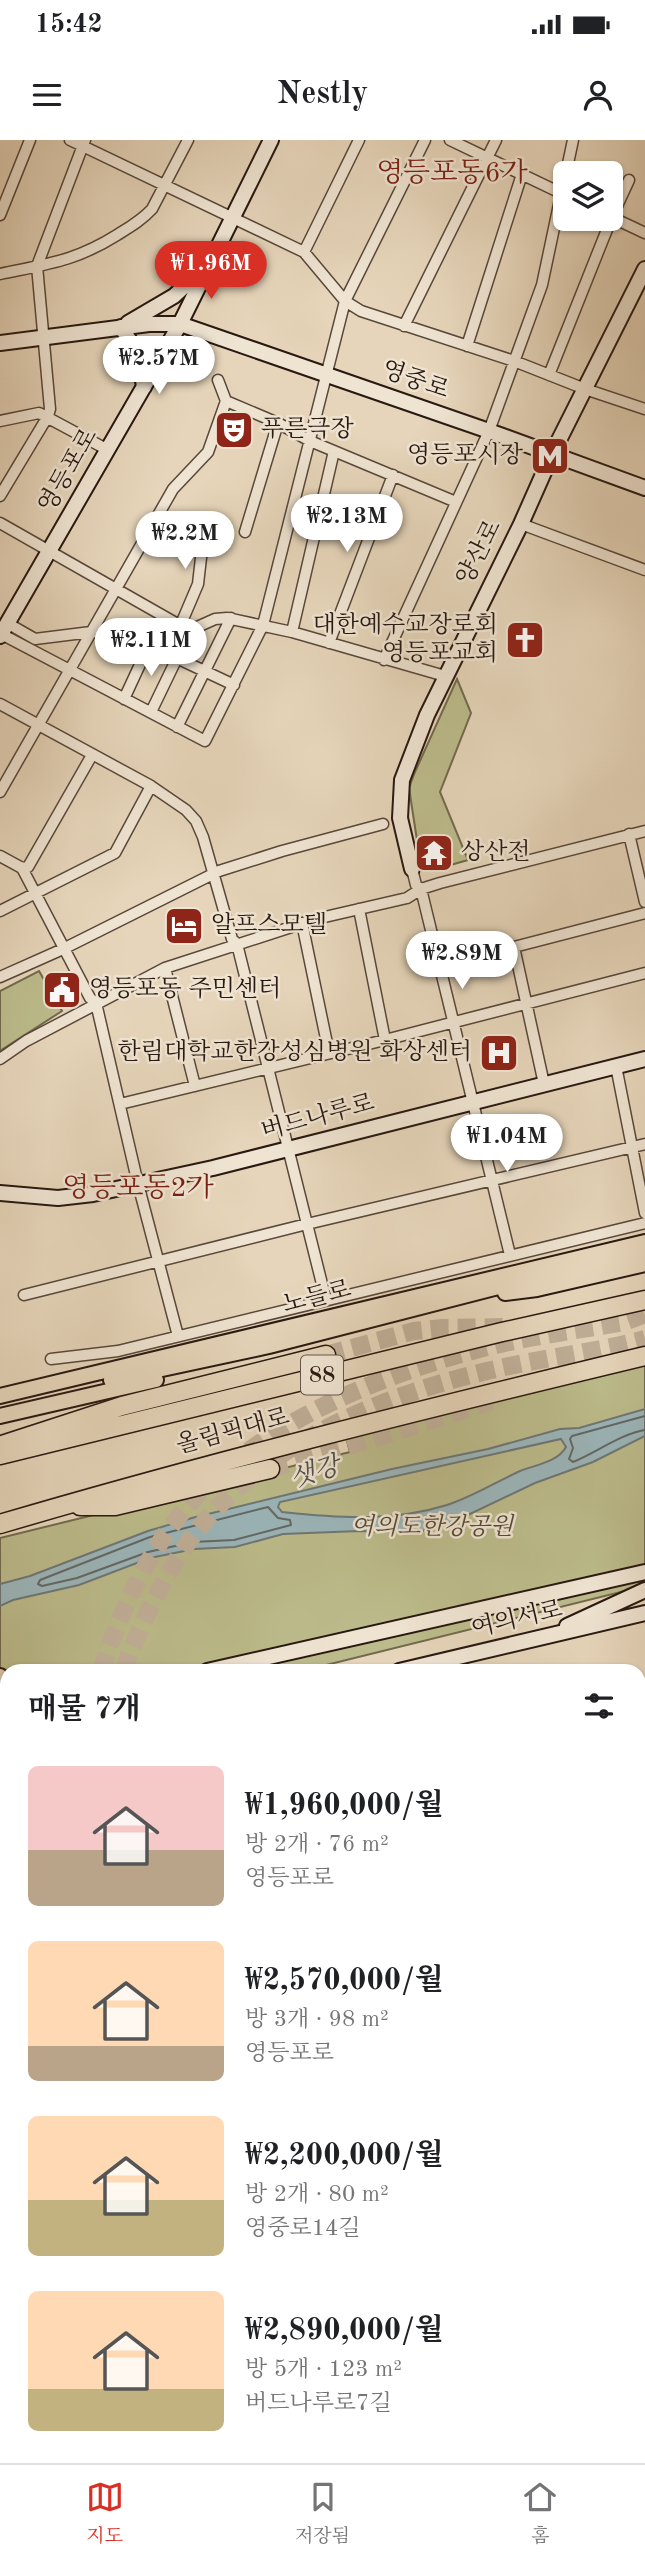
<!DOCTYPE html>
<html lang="ko">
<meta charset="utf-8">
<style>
:root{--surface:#fff;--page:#f2f2f2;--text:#202124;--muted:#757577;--line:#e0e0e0;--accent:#d93025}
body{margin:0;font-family:"Old Standard TT","Noto Serif KR",serif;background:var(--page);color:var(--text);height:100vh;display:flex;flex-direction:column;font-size:26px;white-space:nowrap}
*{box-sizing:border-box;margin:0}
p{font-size:23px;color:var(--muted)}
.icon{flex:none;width:38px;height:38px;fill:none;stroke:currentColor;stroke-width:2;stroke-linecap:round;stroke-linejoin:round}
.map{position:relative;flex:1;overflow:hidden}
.details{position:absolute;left:0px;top:1524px;width:646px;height:800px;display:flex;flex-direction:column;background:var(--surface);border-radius:21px 21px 0 0;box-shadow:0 2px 5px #0004}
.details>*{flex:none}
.tools{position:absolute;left:553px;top:21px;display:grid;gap:14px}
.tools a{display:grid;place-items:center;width:70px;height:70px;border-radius:10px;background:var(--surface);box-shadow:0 2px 5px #0004;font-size:35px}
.price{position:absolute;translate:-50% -60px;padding:0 16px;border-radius:24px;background:#fff;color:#222;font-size:23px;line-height:46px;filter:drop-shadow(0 2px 4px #0008)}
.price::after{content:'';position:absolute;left:50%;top:42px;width:21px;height:16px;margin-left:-10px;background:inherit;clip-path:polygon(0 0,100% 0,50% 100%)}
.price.active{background:var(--accent);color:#fff}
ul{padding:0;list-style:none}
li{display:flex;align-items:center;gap:21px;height:175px;padding:0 28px}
li span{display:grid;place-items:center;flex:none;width:196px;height:140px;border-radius:10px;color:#555}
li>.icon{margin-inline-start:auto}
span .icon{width:84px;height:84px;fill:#fffc;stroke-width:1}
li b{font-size:30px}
h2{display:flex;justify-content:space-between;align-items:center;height:84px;padding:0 28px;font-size:30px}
.status{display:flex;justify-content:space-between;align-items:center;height:49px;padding:0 35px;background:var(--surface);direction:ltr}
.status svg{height:19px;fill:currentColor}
header{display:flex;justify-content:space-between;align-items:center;height:91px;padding:0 28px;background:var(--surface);font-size:32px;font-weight:600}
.tab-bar{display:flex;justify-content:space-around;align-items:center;height:98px;border-top:2px solid var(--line);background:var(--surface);font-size:19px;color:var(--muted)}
.tab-bar a{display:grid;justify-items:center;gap:4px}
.tab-bar .active{color:var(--accent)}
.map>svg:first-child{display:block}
.green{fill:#bcbb8b;stroke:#726a4e;stroke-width:2}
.water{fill:#9bb6bb;stroke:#6d7777;stroke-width:2;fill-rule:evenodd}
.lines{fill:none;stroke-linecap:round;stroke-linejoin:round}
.shore{stroke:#626766;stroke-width:2}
.highway-tunnel{stroke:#c0af98;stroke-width:18;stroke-dasharray:18 9;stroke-linecap:butt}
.street-casing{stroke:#58473b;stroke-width:13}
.secondary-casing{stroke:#281811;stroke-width:18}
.primary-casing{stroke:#281811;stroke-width:18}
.highway-casing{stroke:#281811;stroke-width:21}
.street{stroke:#efe4d2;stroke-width:10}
.secondary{stroke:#efe4d2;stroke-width:14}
.primary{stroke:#e6d5ba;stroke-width:14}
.highway{stroke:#e6d5ba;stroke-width:18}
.labels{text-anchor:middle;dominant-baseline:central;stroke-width:5;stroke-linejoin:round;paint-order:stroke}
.shield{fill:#efe4d2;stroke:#64554b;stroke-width:2}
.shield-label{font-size:23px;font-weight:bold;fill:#281811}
.street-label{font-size:24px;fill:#281811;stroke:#efe4d2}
.poi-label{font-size:24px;fill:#281811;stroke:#efe4d2;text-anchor:start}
.park-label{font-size:24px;font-style:italic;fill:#544936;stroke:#efe4d2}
.water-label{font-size:26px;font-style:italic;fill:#504f4c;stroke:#efe4d2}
.quarter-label{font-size:28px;fill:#7a1f14;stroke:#efe4d2}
</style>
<div class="status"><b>15:42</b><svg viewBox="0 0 49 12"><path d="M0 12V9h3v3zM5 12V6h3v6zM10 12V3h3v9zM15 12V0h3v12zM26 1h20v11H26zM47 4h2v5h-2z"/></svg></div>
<header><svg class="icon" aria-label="menu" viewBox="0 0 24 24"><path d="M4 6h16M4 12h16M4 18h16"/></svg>Nestly<svg class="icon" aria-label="person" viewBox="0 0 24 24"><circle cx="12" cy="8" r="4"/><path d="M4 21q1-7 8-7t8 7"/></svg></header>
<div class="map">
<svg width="645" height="2323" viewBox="0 0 645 2323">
<rect width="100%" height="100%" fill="#e6d5ba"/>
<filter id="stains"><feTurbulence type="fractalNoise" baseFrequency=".00286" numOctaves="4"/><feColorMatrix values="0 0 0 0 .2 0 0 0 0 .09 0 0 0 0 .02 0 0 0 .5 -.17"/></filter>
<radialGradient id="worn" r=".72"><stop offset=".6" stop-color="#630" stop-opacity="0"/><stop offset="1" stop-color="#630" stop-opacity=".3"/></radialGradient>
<!-- green -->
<path class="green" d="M457,539L471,573L440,652L468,720L433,730L422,724L420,720L409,648L415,632Z
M39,831L62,871L0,911V851Z
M645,1225V1446L302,1531H7V1611L0,1614V1398L350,1312L346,1297Z
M358,2317H613L615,2323H361Z"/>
<!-- water -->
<path class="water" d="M645,1269V1296L593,1322L535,1343L451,1383L415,1393L359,1391L283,1394L235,1407L194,1409L150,1418L79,1445L13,1460L0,1466V1444L30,1436L148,1391L192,1378L392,1329L488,1309L560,1289L579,1288ZM561,1299L566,1307C558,1322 535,1325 520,1331C496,1342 472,1357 447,1365C393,1382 338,1378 282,1372L278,1367L280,1362Z"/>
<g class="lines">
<!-- shore -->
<path class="shore" d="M645,1276L572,1296L570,1299L573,1308L569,1319L573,1322C595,1313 623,1293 645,1290
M268,1367L278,1378L290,1380L291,1385L234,1400L193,1402L148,1412L77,1438L42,1446L38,1444L40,1440L150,1397Z"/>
<!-- highway-tunnel -->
<path class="highway-tunnel" d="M326,1215L414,1191L443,1188L511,1187
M270,1329L399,1291L491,1261
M101,1531C116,1483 138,1434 167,1392C235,1295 362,1241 472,1211C521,1197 574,1191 624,1182L645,1174
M123,1531C140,1487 160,1443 187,1404C258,1304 384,1254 500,1228C548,1217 597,1212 645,1199"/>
<!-- street casing -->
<g class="street-casing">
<path id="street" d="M70,0L304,112L345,161L361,171L514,221L585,249L645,269
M450,0L565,55
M566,33L573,0
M0,75L30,0
M611,77L645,93
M304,112L359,0
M0,134C47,124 76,121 117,95C130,87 142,80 152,69L188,0
M404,186L496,0
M467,206L522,34
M549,235L612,77L629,40
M218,240L226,261L278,283L310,301L456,362
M0,281L39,273L108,310
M0,356L48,276L50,269L37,126L85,0
M158,375L199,395L203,400L198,444L181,484L180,490
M0,383L181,486
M521,384L645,430
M245,392L278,283
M7,483L35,499L91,492L164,495L186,492L215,479L227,478L292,492L445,536
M292,492L334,311
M1,494L205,601L263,485L345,161L425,0
M329,503L393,335
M384,520L489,291L542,145L565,36
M124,559L149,505L234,545
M0,564L151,646L186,670L196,681L203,697L232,799L237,804L326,1160
M151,572L177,518
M177,587L231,478
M0,652L173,349L208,312L226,261
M629,694L645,762
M0,716L22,728L90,858L96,863L138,1044L178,1196
M22,728L28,727L92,615
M412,729L416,745L421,749L510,1115
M359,769L385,900
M0,771L115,713L151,646
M302,783L329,913
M514,807L544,944
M439,821L514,807L645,773
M165,828L195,946
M0,837L63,809L219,731L282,711L383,684
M0,919L26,901L165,828L316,779L407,758L421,749L440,743L645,691
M616,926L645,1073
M120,964L385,900L645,833
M24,1155L307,1084L645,1004
M51,1219L118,1211L645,1083
M639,1824L645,1821
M639,1868L645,1881
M0,1889L7,1886
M0,2091L7,2089"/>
</g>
<!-- secondary casing -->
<g class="secondary-casing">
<path id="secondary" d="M128,183L174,156L204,128
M121,187L139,215L144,247
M0,203L149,184H180L489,291L645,348
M0,496L180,184L271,0
M412,729L400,678L402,640L427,575L521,384L552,314L645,129
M0,1053L58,1058L93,1054L213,1028L645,919
M567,1486L645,1450
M207,1531L645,1432
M399,1531L645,1473
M0,1583L7,1580
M0,1651L7,1648
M639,2021L645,2019
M639,2049L645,2046
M639,2062L645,2059
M639,2087L645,2084
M0,2302L7,2298
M0,2313H7
M622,2317L624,2323
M31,2323L43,2317
M81,2323L94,2317"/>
</g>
<!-- primary casing -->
<g class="primary-casing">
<path id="primary" d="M505,1153L537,1149L645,1124
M111,1240L269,1206L510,1144L645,1113
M0,1256L645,1102
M0,1276L156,1240
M0,1536L7,1552
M0,1604L7,1618
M0,1678L7,1691
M260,2317L262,2323
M303,2317L306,2323
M330,2317L332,2323"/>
</g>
<!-- highway casing -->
<g class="highway-casing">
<path id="highway" d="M2,1305L122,1266L326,1215
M0,1315L502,1192L645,1160
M80,1366H115L270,1329
M0,1384C214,1321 429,1268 645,1216"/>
</g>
<!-- street -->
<use href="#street" class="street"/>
<!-- secondary -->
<use href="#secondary" class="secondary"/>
<!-- primary -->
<use href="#primary" class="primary"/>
<!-- highway -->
<use href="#highway" class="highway"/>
</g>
<!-- icons -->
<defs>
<g id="theatre-square" transform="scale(2.0125)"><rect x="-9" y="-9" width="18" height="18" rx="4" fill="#8f2418" stroke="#efe4d2"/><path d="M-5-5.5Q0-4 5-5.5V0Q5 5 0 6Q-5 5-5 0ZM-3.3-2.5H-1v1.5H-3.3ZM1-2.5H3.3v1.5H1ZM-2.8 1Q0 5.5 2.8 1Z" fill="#fff"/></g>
<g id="metro-square" transform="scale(2.0125)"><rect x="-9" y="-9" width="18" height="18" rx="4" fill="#8f2418" stroke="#efe4d2"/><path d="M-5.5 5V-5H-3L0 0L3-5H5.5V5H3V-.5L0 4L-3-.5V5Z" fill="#fff"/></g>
<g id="church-square" transform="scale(2.0125)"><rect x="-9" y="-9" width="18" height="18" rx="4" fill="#8f2418" stroke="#efe4d2"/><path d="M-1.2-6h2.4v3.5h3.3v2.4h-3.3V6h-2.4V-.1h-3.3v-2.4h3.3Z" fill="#fff"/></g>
<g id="temple-square" transform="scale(2.0125)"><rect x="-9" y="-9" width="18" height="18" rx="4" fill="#8f2418" stroke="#efe4d2"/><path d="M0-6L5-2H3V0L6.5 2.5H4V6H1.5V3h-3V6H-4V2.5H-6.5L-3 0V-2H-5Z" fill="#fff"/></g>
<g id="hotel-square" transform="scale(2.0125)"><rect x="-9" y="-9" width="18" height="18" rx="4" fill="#8f2418" stroke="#efe4d2"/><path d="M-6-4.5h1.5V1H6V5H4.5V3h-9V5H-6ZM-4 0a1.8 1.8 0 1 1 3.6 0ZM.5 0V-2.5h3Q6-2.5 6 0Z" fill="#fff"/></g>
<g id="civic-square" transform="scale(2.0125)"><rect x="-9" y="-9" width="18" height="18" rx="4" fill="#8f2418" stroke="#efe4d2"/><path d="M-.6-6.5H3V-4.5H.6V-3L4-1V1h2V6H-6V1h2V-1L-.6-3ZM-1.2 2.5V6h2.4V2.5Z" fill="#fff"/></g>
<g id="hospital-square" transform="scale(2.0125)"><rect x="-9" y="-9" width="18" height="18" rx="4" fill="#8f2418" stroke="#efe4d2"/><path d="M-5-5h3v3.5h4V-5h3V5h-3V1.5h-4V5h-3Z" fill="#fff"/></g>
</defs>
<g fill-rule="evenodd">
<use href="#theatre-square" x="234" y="290"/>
<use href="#metro-square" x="550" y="316"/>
<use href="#church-square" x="525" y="500"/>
<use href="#temple-square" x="434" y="713"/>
<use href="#hotel-square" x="184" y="786"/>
<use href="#civic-square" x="62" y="850"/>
<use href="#hospital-square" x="499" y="913"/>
</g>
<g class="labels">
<!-- shield labels -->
<rect class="shield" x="301" y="1215.5" width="42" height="39" rx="5"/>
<g class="shield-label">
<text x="322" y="1235">88</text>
</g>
<!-- street labels -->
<g class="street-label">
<text transform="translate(415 241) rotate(19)">영중로</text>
<text transform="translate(69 331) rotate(-60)">영등포로</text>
<text transform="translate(480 413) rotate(-63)">양산로</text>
<text transform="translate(318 978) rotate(-15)">버드나루로</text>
<text transform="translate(317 1158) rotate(-14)">노들로</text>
<text transform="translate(233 1292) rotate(-15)">올림픽대로</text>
<text transform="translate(517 1480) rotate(-13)">여의서로</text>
</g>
<!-- poi labels -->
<g class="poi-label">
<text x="261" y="290">푸른극장</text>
<text x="523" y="316" text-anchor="end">영등포시장</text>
<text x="498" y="486" text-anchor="end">대한예수교장로회<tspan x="498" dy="28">영등포교회</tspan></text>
<text x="461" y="713">상산전</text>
<text x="211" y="786">알프스모텔</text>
<text x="89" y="850">영등포동 주민센터</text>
<text x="472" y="913" text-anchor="end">한림대학교한강성심병원 화상센터</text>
</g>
<!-- park labels -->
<g class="park-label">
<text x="432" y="1388">여의도한강공원</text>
</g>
<!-- water labels -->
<g class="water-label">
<text transform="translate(315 1333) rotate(-17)">샛강</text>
</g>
<!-- quarter labels -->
<g class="quarter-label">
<text x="452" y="34">영등포동6가</text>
<text x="138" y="1049">영등포동2가</text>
</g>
</g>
<rect width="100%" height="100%" filter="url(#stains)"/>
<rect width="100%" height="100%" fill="url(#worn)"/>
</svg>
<div class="tools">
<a><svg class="icon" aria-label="layers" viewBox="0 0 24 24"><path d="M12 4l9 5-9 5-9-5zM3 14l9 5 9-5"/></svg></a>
</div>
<b class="price active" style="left:211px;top:161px">₩1.96M</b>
<b class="price" style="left:159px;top:256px">₩2.57M</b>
<b class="price" style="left:347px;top:414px">₩2.13M</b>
<b class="price" style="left:185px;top:431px">₩2.2M</b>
<b class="price" style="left:151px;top:538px">₩2.11M</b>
<b class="price" style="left:462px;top:851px">₩2.89M</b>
<b class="price" style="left:507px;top:1034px">₩1.04M</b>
<section class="details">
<h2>매물 7개<svg class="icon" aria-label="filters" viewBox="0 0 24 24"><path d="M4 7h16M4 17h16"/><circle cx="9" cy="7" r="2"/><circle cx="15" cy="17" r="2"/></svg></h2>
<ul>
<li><span style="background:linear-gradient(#f6c9c9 60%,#b9a48a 0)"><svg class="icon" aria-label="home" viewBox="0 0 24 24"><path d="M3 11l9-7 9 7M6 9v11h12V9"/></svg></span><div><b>₩1,960,000/월</b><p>방 2개 · 76 m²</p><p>영등포로</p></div></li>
<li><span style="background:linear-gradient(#ffd9b3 75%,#b9a48a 0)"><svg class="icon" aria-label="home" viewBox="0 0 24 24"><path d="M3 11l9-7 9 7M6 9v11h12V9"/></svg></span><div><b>₩2,570,000/월</b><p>방 3개 · 98 m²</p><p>영등포로</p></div></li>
<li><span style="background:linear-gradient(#ffd9b3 60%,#c2b280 0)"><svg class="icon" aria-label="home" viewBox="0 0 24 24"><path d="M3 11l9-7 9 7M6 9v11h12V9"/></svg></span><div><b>₩2,200,000/월</b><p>방 2개 · 80 m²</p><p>영중로14길</p></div></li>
<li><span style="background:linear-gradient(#ffd9b3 70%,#c2b280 0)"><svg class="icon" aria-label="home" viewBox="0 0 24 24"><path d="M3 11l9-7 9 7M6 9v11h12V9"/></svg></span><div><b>₩2,890,000/월</b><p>방 5개 · 123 m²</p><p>버드나루로7길</p></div></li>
</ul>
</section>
</div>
<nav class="tab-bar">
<a class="active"><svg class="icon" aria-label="map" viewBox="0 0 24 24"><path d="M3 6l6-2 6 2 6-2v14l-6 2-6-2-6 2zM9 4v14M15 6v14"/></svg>지도</a>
<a><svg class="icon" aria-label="saved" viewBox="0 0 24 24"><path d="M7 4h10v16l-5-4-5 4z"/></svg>저장됨</a>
<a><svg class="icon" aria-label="home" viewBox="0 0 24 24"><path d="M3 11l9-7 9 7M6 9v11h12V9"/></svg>홈</a>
</nav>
